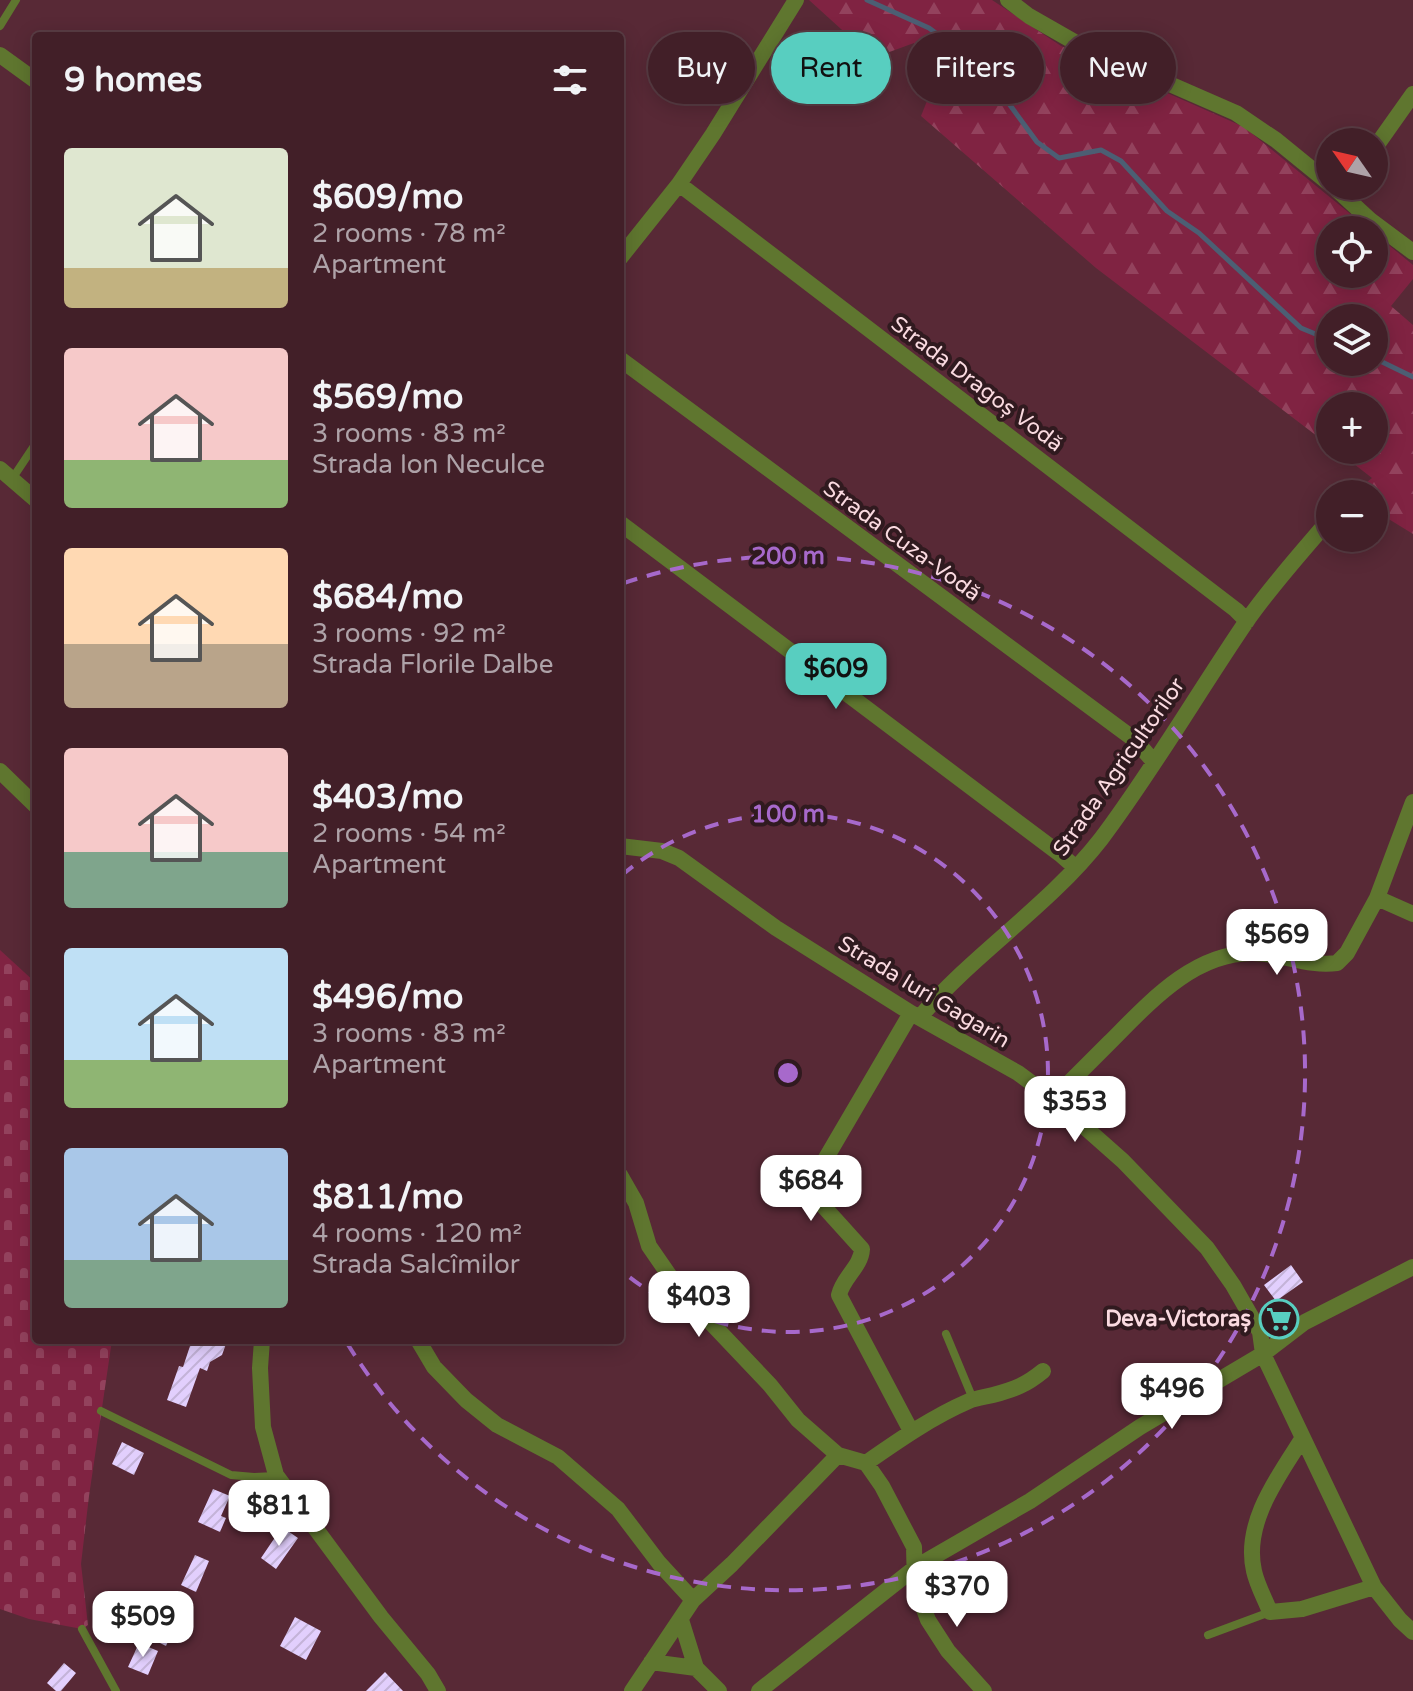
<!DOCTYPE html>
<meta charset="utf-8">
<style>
:root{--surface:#421f28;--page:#4c2c34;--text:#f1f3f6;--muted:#aea2a8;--line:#5a3d45;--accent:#58cec0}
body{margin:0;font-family:"Varela Round",sans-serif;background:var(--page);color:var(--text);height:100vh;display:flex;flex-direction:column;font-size:30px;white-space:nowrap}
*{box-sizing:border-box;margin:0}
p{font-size:26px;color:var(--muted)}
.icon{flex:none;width:44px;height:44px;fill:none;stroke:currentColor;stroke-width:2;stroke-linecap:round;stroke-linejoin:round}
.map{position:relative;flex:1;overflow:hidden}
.details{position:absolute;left:32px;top:32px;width:592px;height:1312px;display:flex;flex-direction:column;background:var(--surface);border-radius:8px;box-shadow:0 4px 20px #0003,0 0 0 2px var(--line)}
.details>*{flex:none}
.hud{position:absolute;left:648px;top:32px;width:644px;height:72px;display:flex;gap:16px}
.needle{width:52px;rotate:304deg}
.tools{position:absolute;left:1316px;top:128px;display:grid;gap:16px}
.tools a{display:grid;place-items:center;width:72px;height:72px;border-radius:50%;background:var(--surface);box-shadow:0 4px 20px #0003,0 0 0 2px var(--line);font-size:40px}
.price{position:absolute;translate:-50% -68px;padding:0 18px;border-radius:16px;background:#fff;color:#222;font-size:26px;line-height:52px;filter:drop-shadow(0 2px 4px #0008)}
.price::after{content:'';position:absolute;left:50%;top:48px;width:24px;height:18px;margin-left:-12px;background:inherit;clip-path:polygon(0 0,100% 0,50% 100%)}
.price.on{background:var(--accent);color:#111}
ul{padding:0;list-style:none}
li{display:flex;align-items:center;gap:24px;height:200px;padding:0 32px}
li span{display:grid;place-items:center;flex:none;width:224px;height:160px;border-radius:8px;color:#555}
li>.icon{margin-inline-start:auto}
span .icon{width:96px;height:96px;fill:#fffc;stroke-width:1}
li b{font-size:34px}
h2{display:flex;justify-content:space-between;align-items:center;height:96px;padding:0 32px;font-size:34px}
.chip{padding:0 28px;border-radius:36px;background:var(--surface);box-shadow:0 4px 20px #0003,0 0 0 2px var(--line);font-size:28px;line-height:72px}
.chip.on{background:var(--accent);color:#111}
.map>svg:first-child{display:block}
.forest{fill:url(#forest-firs);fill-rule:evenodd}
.cemetery{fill:url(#cemetery-stones)}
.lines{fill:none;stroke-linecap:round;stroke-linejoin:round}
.stream{stroke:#4c5e73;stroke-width:5}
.building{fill:url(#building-hatch)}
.service{stroke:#5f762f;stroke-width:8}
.minor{stroke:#5f762f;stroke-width:16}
.ring{fill:none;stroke:#a769cb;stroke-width:4;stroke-dasharray:14 10}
.labels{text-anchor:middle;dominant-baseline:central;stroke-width:8;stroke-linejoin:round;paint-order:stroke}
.street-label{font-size:22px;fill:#fadae0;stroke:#301a1f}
.poi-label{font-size:22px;font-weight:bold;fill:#fadae0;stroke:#301a1f;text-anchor:end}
.centre{fill:#a769cb;stroke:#301a1f;stroke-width:4}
.ring-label{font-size:24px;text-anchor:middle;font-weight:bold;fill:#a769cb;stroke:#301a1f;stroke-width:8;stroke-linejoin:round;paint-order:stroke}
</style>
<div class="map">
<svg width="1413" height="1691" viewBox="0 0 1413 1691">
<defs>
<pattern id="forest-firs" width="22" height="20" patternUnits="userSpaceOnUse" patternTransform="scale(2)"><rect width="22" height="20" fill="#802342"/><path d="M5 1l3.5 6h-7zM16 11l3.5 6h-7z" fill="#93425d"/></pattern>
<pattern id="cemetery-stones" width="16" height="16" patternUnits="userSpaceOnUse" patternTransform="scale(2)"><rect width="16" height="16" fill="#802342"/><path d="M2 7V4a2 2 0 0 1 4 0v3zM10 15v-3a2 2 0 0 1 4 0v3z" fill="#93425d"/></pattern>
<pattern id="building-hatch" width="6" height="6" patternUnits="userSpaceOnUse" patternTransform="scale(2)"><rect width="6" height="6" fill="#e2cffd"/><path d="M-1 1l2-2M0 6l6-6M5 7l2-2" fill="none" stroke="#c4b3d8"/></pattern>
</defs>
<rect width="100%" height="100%" fill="#582936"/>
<!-- forest -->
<path class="forest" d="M809,0H992L1061,46L1244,127L1370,230H1330V274H1374V233L1413,265V279L1391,306L1413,325V534L1374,510V494H1358L1357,490L1372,478L1336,450H1374V406H1330V446L1096,268L921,116L929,96L914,43L873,58ZM1330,318H1374V362H1330Z"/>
<!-- cemetery -->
<path class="cemetery" d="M0,950L36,983V1340H112L89,1496L81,1564L88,1625L82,1629L29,1619L0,1609Z"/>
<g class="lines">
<!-- stream -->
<path class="stream" d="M867,0L929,28L982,67L1037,142L1059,158L1101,150L1121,161L1167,211L1199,233L1301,328L1330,340
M1374,358L1413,377"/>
</g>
<!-- building -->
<path class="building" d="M1291,1265L1303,1282L1276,1301L1264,1285Z
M1282,1303L1292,1317L1278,1327L1269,1325L1264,1316Z
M192,1340H216L226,1344L222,1355L210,1362L207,1371L200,1368L186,1407L167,1400L179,1366L183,1367Z
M122,1442L144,1453L134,1475L112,1464Z
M213,1489L230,1496L221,1516L226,1518L220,1532L198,1522Z
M282,1527L298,1538L276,1569L261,1558Z
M195,1555L209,1561L196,1592L181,1585Z
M166,1609L180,1616L166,1646L152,1639Z
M295,1617L321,1631L306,1660L280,1646Z
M139,1643L158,1651L148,1675L128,1667Z
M64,1663L76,1673L61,1691H56L47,1683Z
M385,1672L403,1691H366Z"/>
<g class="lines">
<!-- service -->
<path class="service" d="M0,26L16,0
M12,479L36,443
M946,1334L973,1399
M101,1411L231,1475L254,1477L275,1476
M82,1629L116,1691
M1208,1635L1270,1612"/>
<!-- minor -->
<path class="minor" d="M1008,0L1029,16L1078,44L1236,113L1276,140L1330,184
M0,55L36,81
M1374,149L1413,94
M679,184L1236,610L1247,621
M1333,186L1370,220L1413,252
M620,258L679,184L713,134L796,0
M620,359L1135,740L1154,762
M0,469L36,500
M620,523L1060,854L1076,868
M0,771L36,806
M620,846L662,851L679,858L776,928L911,1013L1018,1073L1053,1099L1123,1161L1207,1248L1233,1285L1260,1332L1263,1354L1374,1587L1400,1620L1413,1632
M1377,898L1413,914
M911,1013L819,1170L813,1188L816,1198L862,1249C861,1267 843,1277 839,1295L911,1431
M920,1017C974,953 1049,906 1101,839C1153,770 1197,694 1246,622C1271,586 1301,553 1330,519
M1053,1099C1072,1080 1091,1061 1110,1042C1149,1003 1193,953 1252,953C1281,953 1308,967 1337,963L1347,953L1377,898L1413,802
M620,1175L636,1203L649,1246L678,1288L770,1385L798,1420L838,1455L866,1463L882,1486L914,1547L915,1585L928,1620L948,1651L984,1691
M262,1340L260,1368L263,1427L276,1475L381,1617L428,1674L438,1691
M418,1340L434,1367L466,1400L497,1425L558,1457L618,1509L659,1563L693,1600
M1302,1439C1278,1477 1243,1523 1254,1571C1257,1585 1265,1599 1270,1612L1302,1609L1374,1587
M866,1463C899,1440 932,1417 969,1401C976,1398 985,1397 993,1395C1015,1389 1026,1385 1043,1371
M681,1620L696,1668L719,1691
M651,1662L696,1668
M632,1691L693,1600L732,1564L838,1455
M759,1691L916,1567L1030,1501L1140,1427L1263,1354L1305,1322L1413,1267"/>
</g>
<!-- distance rings -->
<g class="ring">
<path d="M622 875A259 259 0 1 1 622 1271"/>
<path d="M624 583A517 517 0 1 1 347 1343"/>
</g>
<!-- icons -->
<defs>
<g id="supermarket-ring" transform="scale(2)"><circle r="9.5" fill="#301a1f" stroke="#58cec0" stroke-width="1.5"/><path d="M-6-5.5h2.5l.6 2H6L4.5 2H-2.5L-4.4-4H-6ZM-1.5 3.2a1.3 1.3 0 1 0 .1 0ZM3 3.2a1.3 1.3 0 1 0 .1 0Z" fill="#58cec0"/></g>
</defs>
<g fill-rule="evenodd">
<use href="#supermarket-ring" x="1279" y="1319"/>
</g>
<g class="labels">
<!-- street labels -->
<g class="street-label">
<text transform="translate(977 384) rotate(37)">Strada Dragoș Vodă</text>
<text transform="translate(902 541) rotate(36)">Strada Cuza-Vodă</text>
<text transform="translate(1119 767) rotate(-55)">Strada Agricultorilor</text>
<text transform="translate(924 992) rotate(31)">Strada Iuri Gagarin</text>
</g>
<!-- poi labels -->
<g class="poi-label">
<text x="1251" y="1319">Deva-Victoraș</text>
</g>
</g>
<circle cx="788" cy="1073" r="12" class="centre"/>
<g class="ring-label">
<text x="788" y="564">200 m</text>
<text x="788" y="822">100 m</text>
</g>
</svg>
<div class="tools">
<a><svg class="needle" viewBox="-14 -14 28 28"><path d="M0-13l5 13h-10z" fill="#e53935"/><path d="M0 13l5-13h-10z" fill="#aea2a8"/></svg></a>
<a><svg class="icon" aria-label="locate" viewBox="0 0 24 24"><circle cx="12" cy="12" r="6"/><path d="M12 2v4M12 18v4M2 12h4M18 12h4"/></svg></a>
<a><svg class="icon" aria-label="layers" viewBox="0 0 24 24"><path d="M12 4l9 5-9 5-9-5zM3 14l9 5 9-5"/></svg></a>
<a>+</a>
<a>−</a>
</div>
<b class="price on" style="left:836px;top:711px">$609</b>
<b class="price" style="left:1277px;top:977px">$569</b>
<b class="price" style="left:1075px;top:1144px">$353</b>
<b class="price" style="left:811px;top:1223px">$684</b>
<b class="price" style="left:699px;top:1339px">$403</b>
<b class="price" style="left:1172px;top:1431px">$496</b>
<b class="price" style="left:279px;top:1548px">$811</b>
<b class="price" style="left:957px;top:1629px">$370</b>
<b class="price" style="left:143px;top:1659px">$509</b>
<div class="hud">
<a class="chip">Buy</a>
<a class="chip on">Rent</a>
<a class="chip">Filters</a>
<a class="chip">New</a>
</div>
<section class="details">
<h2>9 homes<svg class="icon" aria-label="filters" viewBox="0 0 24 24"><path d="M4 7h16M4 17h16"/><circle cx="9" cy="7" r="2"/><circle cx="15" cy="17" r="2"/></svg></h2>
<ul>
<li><span style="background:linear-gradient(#dfe7d0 75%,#c2b280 0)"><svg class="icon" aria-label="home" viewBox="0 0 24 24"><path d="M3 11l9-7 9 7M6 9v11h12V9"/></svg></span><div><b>$609/mo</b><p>2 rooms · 78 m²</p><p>Apartment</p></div></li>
<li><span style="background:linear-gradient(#f6c9c9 70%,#8fb573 0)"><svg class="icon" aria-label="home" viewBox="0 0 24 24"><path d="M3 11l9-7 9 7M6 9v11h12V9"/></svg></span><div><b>$569/mo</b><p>3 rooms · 83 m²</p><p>Strada Ion Neculce</p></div></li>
<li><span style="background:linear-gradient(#ffd9b3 60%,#b9a48a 0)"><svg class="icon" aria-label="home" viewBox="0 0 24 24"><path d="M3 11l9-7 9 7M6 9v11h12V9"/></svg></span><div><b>$684/mo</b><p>3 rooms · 92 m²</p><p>Strada Florile Dalbe</p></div></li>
<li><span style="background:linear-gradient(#f6c9c9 65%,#7fa58c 0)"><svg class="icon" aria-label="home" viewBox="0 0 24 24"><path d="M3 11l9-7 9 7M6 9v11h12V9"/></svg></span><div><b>$403/mo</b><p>2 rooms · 54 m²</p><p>Apartment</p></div></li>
<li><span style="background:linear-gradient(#bfe0f5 70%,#8fb573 0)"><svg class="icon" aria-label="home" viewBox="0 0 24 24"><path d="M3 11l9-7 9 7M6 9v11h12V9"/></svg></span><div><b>$496/mo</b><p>3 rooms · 83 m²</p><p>Apartment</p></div></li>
<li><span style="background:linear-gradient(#a9c7e8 70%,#7fa58c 0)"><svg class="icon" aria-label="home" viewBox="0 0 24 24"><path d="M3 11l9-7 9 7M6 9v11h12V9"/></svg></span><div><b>$811/mo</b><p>4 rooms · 120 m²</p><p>Strada Salcîmilor</p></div></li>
</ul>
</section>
</div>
